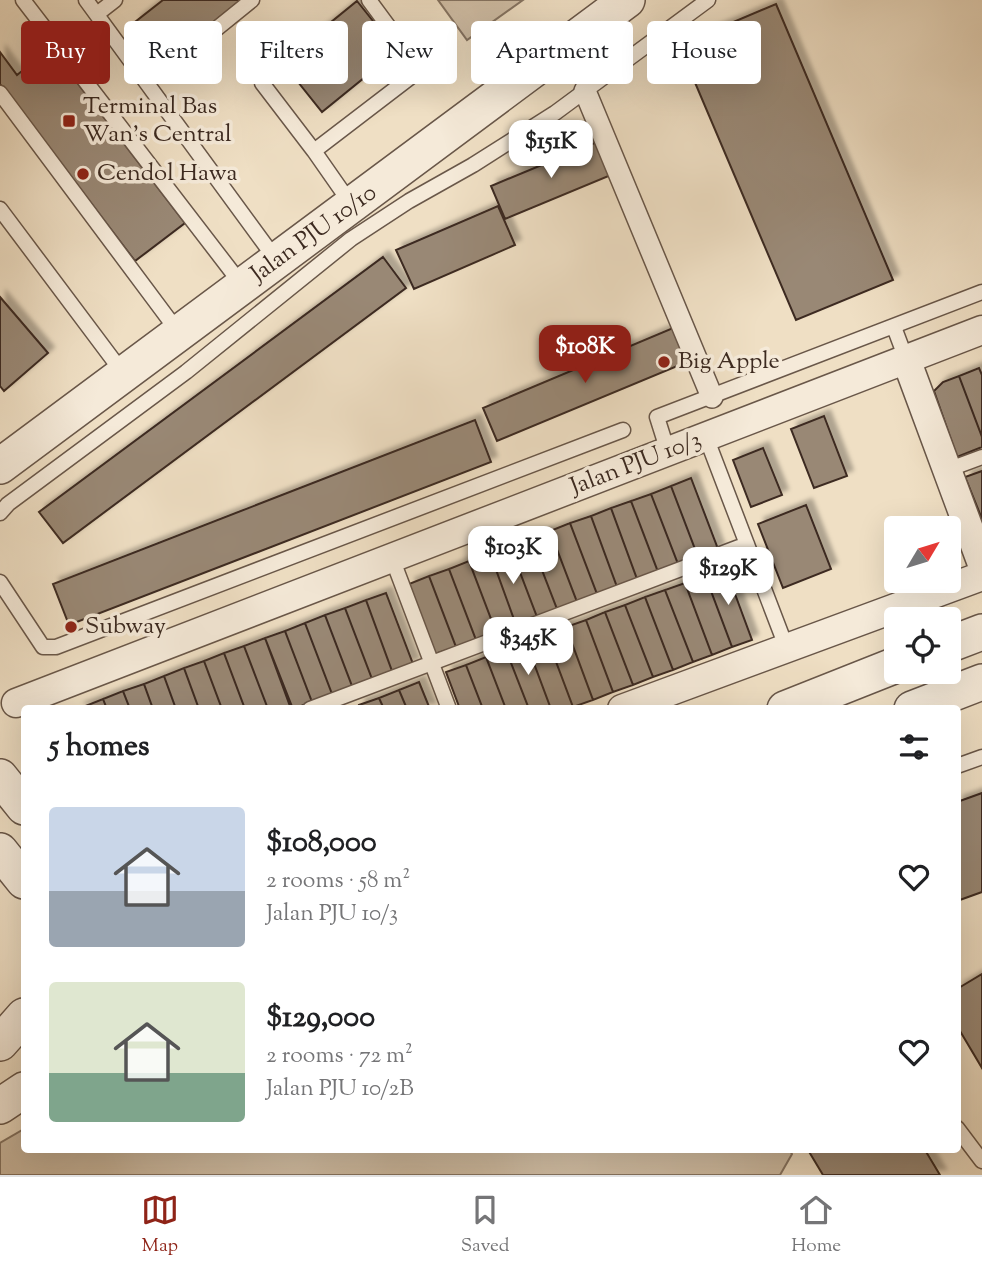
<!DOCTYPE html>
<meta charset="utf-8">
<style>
:root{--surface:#fff;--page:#f2f2f2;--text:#202124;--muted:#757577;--line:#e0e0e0;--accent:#8f2418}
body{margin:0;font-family:"Sorts Mill Goudy",serif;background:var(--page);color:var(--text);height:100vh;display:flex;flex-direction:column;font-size:26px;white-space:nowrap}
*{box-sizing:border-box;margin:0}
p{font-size:23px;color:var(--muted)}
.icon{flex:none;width:38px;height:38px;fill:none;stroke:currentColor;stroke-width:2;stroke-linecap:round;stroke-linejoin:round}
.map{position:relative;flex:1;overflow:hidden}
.sheet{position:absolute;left:21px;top:705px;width:940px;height:448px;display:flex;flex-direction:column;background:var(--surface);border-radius:7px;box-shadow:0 7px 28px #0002}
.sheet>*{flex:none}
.hud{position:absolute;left:21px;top:21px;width:942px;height:63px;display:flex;gap:14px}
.needle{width:46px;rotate:52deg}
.fabs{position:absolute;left:884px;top:516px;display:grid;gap:14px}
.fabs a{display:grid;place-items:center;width:77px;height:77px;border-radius:7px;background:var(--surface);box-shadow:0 7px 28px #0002;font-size:35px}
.price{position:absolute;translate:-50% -60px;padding:0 16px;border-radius:14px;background:#fff;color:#222;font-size:23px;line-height:46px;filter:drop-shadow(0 2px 4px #0008)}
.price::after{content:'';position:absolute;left:50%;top:42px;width:21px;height:16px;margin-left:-10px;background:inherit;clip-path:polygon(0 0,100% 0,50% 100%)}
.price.on{background:var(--accent);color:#fff}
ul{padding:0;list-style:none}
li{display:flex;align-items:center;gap:21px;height:175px;padding:0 28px}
li span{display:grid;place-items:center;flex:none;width:196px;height:140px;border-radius:7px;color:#555}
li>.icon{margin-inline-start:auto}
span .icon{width:84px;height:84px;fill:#fffc;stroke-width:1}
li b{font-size:30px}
h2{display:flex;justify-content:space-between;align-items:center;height:84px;padding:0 28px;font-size:30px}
.tag{padding:0 24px;border-radius:7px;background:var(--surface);box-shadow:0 7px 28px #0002;font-size:24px;line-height:63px}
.tag.on{background:var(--accent);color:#fff}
.tab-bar{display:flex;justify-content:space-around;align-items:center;height:98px;border-top:2px solid var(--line);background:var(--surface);font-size:19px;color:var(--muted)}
.tab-bar a{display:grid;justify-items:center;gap:4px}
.tab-bar .on{color:var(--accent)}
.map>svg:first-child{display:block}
.green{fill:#d1c0a8;stroke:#867564;stroke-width:2}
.building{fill:#998875;stroke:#3c2a20;stroke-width:2;filter:url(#shadow)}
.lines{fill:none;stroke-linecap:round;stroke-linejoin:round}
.service-casing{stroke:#695749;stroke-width:17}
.pedestrian-casing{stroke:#695749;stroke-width:24}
.minor-casing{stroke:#695749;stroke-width:31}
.tertiary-casing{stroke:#695749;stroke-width:38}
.service{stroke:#f5ead9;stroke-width:14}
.pedestrian{stroke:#f5ead9;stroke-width:21}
.minor{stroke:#f5ead9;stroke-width:28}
.tertiary{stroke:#f5ead9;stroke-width:35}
.poi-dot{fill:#8f2418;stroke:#f5ead9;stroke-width:2.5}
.labels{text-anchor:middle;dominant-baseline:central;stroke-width:7;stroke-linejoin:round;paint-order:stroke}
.poi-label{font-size:24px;fill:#3c2a20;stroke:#f5ead9;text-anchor:start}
.street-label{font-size:24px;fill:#3c2a20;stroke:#f5ead9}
</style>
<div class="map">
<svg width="982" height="1175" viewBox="0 0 982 1175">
<defs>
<filter id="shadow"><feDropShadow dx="6" dy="-6" stdDeviation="2" flood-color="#0004"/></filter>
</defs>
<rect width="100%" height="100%" fill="#efdfc4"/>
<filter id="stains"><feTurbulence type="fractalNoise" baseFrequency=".00286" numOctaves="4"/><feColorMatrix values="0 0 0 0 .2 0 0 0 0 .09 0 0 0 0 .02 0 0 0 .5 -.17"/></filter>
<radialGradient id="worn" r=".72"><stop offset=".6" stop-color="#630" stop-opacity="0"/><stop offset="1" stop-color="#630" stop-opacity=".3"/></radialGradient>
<!-- green -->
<path class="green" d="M438,0H523L467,40Z
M24,1129V1150H789L792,1154L780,1175H0V1143Z"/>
<!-- building -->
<path class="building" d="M163,0H241L165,61L135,22Z
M357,1L397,51L322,112L282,62Z
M776,4L893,280L796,320L679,45Z
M0,52L17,75L28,66L73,77L185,223L135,261L0,84Z
M597,142L611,175L505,219L491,186Z
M498,206L515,245L414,289L396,250Z
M383,257L406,288L63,543L39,512Z
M0,297L48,353L4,391L0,386Z
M673,328L687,362L497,441L483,408Z
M979,368L982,375V437L959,376Z
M959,376L982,437V447L957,457L934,391L943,382Z
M824,416L847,476L814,488L791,429Z
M475,420L491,462L69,625L53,584Z
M763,448L782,495L751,507L733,460Z
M982,471V519L965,477Z
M691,478L718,549L698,557L671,486Z
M671,486L698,557L678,564L651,494Z
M651,494L678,564L658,572L631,501Z
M631,501L658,572L637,579L611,508Z
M806,505L831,569L783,588L758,524Z
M611,508L637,579L617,587L591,516Z
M591,516L617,587L597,594L570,523Z
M570,523L597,594L577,602L550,531Z
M550,531L577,602L557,609L530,539Z
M530,539L557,609L537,617L510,546Z
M510,546L537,617L516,625L490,553Z
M490,553L516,625L496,632L469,561Z
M469,561L496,632L476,640L449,569Z
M725,567L752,640L732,647L705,575Z
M449,569L476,640L456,647L429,576Z
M705,575L732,647L712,655L685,583Z
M429,576L456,647L435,654L409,584Z
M685,583L712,655L693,662L665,590Z
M665,590L693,662L673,670L645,597Z
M386,593L413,664L392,671L366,600Z
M645,597L673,670L653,677L625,605Z
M366,600L392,671L372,679L345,608Z
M625,605L653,677L633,685L605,612Z
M345,608L372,679L352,686L325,615Z
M605,612L633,685L613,692L586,620Z
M325,615L352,686L332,694L305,623Z
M586,620L613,692L593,700L566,627Z
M305,623L332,694L312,702L285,631Z
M566,627L593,700L573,707L546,635Z
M285,631L312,702L293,709L265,638Z
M546,635L573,707L569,709H551L526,642Z
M265,638L291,709H268L244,646Z
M526,642L551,709H529L506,650Z
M244,646L268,709H245L224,653Z
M506,650L529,709H506L486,657Z
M224,653L245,709H222L204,661Z
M486,657L506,709H483L466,665Z
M204,661L222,709H199L184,668Z
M466,665L483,709H460L446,672Z
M184,668L199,709H176L164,676Z
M164,676L176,709H153L144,684Z
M419,682L430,709H407L399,690Z
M144,684L153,709H130L123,691Z
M399,690L407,709H384L379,698Z
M123,691L130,709H107L103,699Z
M379,698L384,709H360L359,705Z
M103,699L107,709H78Z
M982,793V892L957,901V802Z
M982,974V1068L957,1026V989Z
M808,1150H925L940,1175H823Z"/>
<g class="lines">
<!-- service casing -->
<g class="service-casing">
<path id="service" d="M23,0L242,285
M86,0L277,261
M97,14L115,0
M173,64L252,0
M262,83L314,151
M0,93L179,333
M351,204L314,151L412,76L414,61L369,0
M0,209L123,373
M894,327L906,359
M706,437L787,649
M668,452L657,417L982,292
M947,470L982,457
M0,513L8,504L186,372L351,239L409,201L473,165L555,113L708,0
M392,558L449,709
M0,582L43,647H56L623,430
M310,709L747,544
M957,766L982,757
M957,1128L982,1161"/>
</g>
<!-- pedestrian casing -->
<g class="pedestrian-casing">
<path id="pedestrian" d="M585,91L712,397"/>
</g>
<!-- minor casing -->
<g class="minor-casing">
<path id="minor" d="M906,359L982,564
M16,703L982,330
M622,709L982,576"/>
</g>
<!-- tertiary casing -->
<g class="tertiary-casing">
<path id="tertiary" d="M0,466L627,0
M948,645L982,632
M785,709L896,665
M912,709L982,682
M0,777L24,807
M0,851L24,881
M0,1043L24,1016
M0,1106L24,1090"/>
</g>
<!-- service -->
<use href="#service" class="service"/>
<!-- pedestrian -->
<use href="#pedestrian" class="pedestrian"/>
<!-- minor -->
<use href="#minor" class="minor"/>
<!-- tertiary -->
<use href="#tertiary" class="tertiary"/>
</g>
<!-- markers -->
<g class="poi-dot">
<rect x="62" y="114" width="14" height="14" rx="3.5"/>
<circle cx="83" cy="174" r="7"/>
<circle cx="664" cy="362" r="7"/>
<circle cx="71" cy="627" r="7"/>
</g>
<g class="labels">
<!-- poi labels -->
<g class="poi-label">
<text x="83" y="107">Terminal Bas<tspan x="83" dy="28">Wan's Central</tspan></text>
<text x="97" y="174">Cendol Hawa</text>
<text x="678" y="362">Big Apple</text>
<text x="85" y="627">Subway</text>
</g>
<!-- street labels -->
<g class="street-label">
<text transform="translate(314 234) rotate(-36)">Jalan PJU 10/10</text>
<text transform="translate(636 464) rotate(-21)">Jalan PJU 10/3</text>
</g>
</g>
<rect width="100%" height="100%" filter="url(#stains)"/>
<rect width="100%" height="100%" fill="url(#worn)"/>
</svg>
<div class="fabs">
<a><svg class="needle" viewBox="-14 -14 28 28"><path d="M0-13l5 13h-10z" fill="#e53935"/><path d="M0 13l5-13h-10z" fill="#757577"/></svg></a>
<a><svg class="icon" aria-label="locate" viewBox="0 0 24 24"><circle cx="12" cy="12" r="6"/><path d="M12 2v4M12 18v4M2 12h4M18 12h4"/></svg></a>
</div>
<b class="price" style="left:551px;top:180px">$151K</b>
<b class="price on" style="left:585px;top:385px">$108K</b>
<b class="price" style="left:513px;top:586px">$103K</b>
<b class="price" style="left:728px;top:607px">$129K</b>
<b class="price" style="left:528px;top:677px">$345K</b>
<div class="hud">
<a class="tag on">Buy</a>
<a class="tag">Rent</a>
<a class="tag">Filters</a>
<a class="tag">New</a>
<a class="tag">Apartment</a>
<a class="tag">House</a>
</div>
<section class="sheet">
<h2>5 homes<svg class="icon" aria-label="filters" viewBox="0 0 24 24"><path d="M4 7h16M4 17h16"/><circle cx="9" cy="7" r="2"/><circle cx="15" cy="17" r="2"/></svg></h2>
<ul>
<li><span style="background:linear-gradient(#c9d6e8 60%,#9aa5b1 0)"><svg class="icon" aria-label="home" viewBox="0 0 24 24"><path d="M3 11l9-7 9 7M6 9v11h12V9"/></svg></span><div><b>$108,000</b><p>2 rooms · 58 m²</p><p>Jalan PJU 10/3</p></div><svg class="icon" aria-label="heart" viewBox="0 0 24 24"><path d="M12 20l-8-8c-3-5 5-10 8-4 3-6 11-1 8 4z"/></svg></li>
<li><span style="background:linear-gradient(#dfe7d0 65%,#7fa58c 0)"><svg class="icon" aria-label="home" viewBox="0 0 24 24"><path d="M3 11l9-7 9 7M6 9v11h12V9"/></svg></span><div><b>$129,000</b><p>2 rooms · 72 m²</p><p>Jalan PJU 10/2B</p></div><svg class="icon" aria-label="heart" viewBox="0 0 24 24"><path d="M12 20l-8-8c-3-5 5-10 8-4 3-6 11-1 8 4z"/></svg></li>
</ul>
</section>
</div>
<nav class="tab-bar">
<a class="on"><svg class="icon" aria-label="map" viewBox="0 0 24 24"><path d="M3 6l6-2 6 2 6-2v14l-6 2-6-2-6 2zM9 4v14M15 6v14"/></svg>Map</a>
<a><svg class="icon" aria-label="saved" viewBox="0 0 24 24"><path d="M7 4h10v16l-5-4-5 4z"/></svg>Saved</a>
<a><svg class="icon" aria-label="home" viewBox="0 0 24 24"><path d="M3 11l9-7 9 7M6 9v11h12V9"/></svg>Home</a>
</nav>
